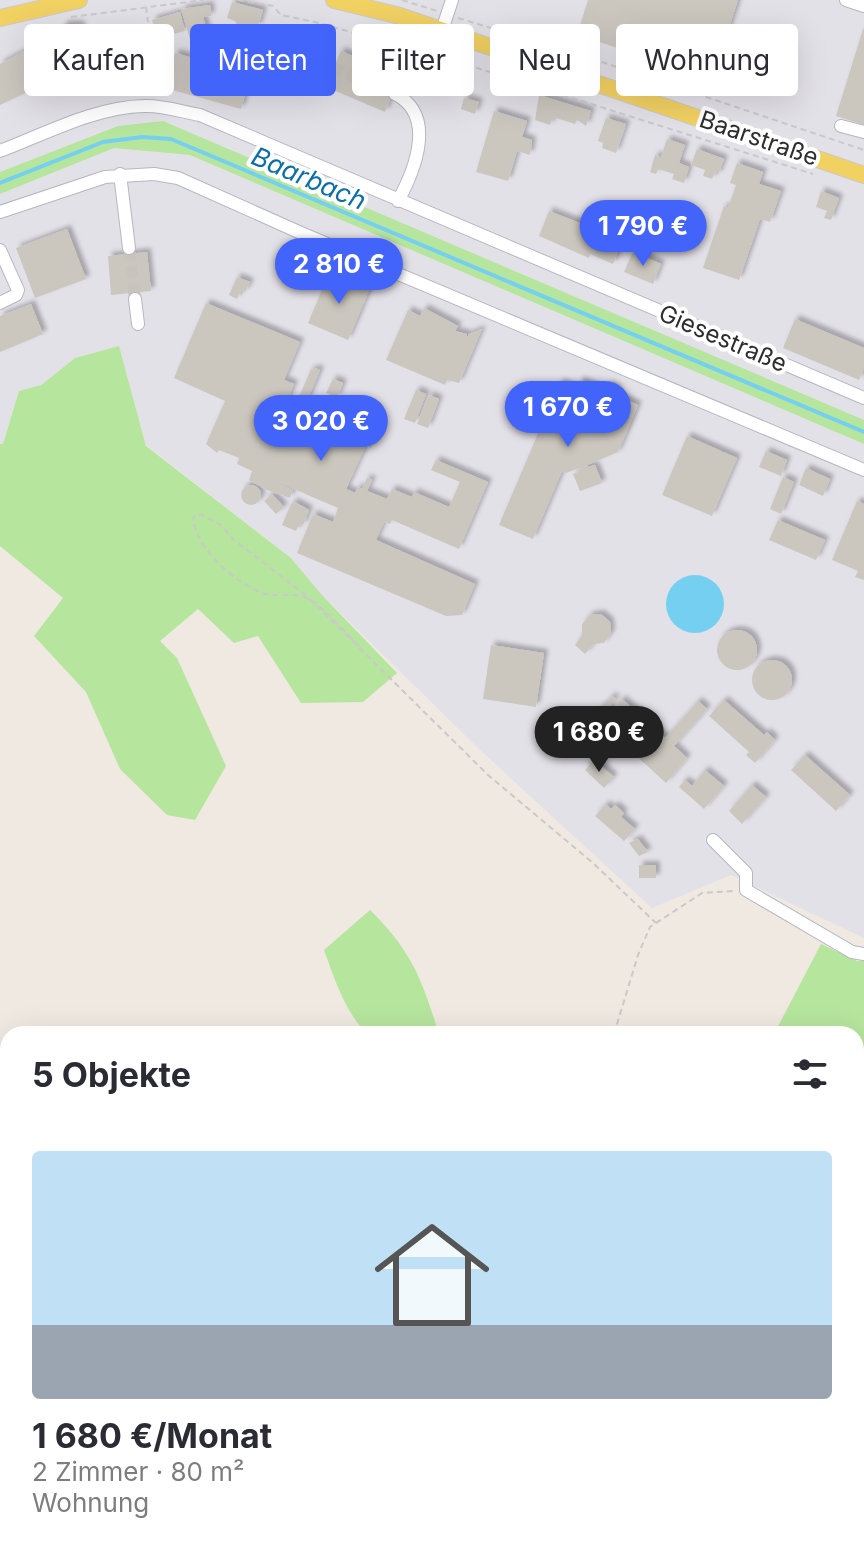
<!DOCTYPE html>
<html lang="de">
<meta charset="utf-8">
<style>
:root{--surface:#fff;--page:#f7f7f7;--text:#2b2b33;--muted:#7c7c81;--line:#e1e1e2;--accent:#4264fb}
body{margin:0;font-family:Inter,sans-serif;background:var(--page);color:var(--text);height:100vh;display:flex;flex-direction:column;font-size:30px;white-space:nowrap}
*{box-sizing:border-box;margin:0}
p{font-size:26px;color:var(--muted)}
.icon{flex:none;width:44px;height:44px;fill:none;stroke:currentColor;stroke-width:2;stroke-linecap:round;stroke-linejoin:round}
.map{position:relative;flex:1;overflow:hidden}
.side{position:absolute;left:0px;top:1026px;width:864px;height:538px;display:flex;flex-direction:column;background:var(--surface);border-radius:24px 24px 0 0;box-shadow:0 8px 32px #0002}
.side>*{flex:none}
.guide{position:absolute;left:24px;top:24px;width:816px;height:72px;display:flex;gap:16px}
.price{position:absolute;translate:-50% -68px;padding:0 18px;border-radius:28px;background:var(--accent);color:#fff;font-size:26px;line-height:52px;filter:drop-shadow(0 2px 4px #0008)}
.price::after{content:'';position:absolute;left:50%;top:48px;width:24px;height:18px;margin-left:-12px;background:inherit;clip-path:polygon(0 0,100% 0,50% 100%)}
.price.current{background:#222;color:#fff}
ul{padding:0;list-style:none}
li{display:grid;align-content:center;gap:16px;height:424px;padding:0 32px}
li+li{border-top:2px solid var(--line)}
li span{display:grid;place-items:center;height:248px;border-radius:8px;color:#555}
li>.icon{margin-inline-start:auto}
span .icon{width:144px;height:144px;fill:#fffc;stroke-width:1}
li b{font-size:34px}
h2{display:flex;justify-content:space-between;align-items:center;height:96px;padding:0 32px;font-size:34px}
.pill{padding:0 28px;border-radius:8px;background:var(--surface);box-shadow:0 8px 32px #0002;font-size:28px;line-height:72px}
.pill.current{background:var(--accent);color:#fff}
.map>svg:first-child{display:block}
.industrial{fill:#e3e1e8}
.green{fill:#b6e59e}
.pitch{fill:#c9ec9a}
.water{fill:#75cff0}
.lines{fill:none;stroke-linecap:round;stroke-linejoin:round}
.stream{stroke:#75cff0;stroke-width:4}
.building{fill:#cbc7bf;filter:url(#shadow)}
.minor-tunnel{stroke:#c8c4bd;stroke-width:12;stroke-dasharray:12 6;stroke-linecap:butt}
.minor-casing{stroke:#b4b7c1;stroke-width:14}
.major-casing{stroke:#c9c9c9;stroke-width:18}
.path{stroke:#c9c9c9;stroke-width:2;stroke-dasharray:6 4;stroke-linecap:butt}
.minor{stroke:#fff;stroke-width:12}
.major{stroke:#f2d163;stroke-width:16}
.labels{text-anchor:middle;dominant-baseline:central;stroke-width:8;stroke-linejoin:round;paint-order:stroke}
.street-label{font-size:24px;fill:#2e2e2e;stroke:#fff}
.water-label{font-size:26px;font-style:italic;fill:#0d6fa3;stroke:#fff}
</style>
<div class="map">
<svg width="864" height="1563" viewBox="0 0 864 1563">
<defs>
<filter id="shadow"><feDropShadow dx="4" dy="-4" stdDeviation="2" flood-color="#0004"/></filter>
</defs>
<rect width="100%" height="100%" fill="#efe9e1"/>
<!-- industrial -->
<path class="industrial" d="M0,0H864V938L731,875L652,908L480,750L321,594L291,558L146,445L119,347L75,358L41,385L19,391L3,444H0Z"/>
<!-- green -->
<path class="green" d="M163,121L864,420V444L190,155L114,148L0,194V172L118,126Z
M119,346L146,446L291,558L321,594L397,673L363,702L301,703L258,636L234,643L198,609L160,641L177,658L226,766L195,820L167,815L120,769L86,692L34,636L63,598L0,546V444H3L19,391L41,385L75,358Z
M370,910C412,951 422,980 439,1034H367C344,1010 335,980 324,950Z
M821,944L857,961H864V1116L859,1118L864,1149L856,1153V1034H774Z
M856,1210L864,1213V1312L856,1324Z
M864,1332V1476L856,1480V1343Z
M864,1525V1563H758L772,1556H856V1526Z
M229,1556H681V1563H230L233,1560Z"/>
<!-- pitch -->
<path class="pitch" d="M0,1264L8,1271V1502L0,1494Z
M8,1508V1556H229L233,1560L230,1563H0V1515Z"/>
<!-- water -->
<path class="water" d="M666 604a29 29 0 1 1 58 0a29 29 0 1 1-58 0Z"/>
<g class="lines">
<!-- stream -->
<path class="stream" d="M0,183L103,142L142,137L171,139L864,432
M856,1348L864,1341
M761,1563L763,1556"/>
</g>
<!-- building -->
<path class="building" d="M588,0H738L712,78L577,35Z
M232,2L263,10L258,27L250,25L244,30L239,28L235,21L227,18Z
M210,5L211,16L203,17L207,30L258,47L253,66L192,46L181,9Z
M180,12L185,31L157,38L152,20Z
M71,24L81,25L84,45L63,48L58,33L64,25Z
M863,29H864V125L836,116Z
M30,48L46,83L0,105V64Z
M341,51L400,76L385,112L326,87L325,90L320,88L318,93L307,89L314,71L329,78Z
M175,53L251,74L241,109L165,88Z
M539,95L591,111L586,126L577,120L575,124L553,117L550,125L535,120Z
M464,98L479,102L475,114L461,109Z
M494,111L527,121L522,137L532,140L530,155L517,151L508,181L476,172Z
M606,118L626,124L616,153L602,148L603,143L598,141Z
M667,139L685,145L679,163L689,167L684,183L672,179L674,174L658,169L656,174L650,172L655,155L661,157Z
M697,149L724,159L718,175L714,173L712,179L703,176L705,170L691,165Z
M737,163L763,172L759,184L781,191L770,222L760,219L739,280L703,268L724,206L728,208L736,185L730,183Z
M821,191L839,198L831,220L824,218L827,211L816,207Z
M549,211L623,240L613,264L590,254L589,258L539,236Z
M67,229L86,279L35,298L16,248Z
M147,252L151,291L111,295L108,256Z
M633,252L661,264L653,284L624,272Z
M330,271L370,288L348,340L308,323Z
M237,277L250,282L245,292L241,290L237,299L229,295Z
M206,303L300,342L284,380L294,384L285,406L294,409L311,369L314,371L315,368L320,370L302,413L341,430L346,419L378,432L371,448L366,445L346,489L355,493L358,487L362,489L367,478L372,480L367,491L387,499L392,489L412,497L414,492L449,507L460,482L431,470L436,460L488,482L459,549L392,520L390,524L384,522L376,540L475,584L462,615L446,616L297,553L313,514L333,522L338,508L268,478L293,490L290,498L267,490L249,480L252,471L237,464L239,458L219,450L217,453L206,444L225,401L174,378Z
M31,304L43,334L0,352V316Z
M424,308L458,326L455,331L467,334V338L469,334L482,329L459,383L447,380L445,385L386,360L408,310L420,316Z
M795,319L864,348V368L859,380L783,348Z
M333,379L343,383L337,398L326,393Z
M580,380L601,389L609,385L616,388L620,397L638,405L618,452L587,465L588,467L595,465L602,483L580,491L573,474L580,471L579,468L566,473L562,471L533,539L499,525L560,382L576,389Z
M416,390L426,394L415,423L404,419Z
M429,395L439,399L428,428L417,424Z
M687,436L737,458L712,516L662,495Z
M766,451L787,460L781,476L759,467Z
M806,468L830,479L823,496L799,485Z
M783,477L794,482L781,514L770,509Z
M241 495a10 10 0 1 1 20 0a10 10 0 1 1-20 0Z
M272,494L284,507L276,514L264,501Z
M857,501L864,504V580L855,577L858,571L832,560Z
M295,502L309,510L303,525L299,524L296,531L282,525L291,504Z
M778,520L825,540L816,560L769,540Z
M601,614L610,622L611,633L604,643L593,644L585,654L575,645L582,635V624L590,615Z
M717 650a20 20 0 1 1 40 0a20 20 0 1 1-40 0Z
M491,645L544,653L536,707L483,699Z
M752 680a20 20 0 1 1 40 0a20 20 0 1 1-40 0Z
M612,696L616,699L608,708L611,711L622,699L665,738L698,701L707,709L674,746L687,758L666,783L600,723L603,720L596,713Z
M724,700L764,735L767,732L775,740L755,763L746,755L749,752L709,716Z
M805,755L850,795L836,811L791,770Z
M594,760L614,777L604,788L585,770Z
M705,770L724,786L704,809L679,787L685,780L692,786Z
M752,785L766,797L742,824L729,811Z
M606,804L611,809L615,805L624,813L621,817L635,829L624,841L595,816Z
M638,839L648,852L639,856L629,843Z
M639,865H656V878H639Z
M862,1164L864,1165V1192L856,1188V1175Z
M8,1519V1556H17L9,1563H0V1527Z"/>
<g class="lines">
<!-- minor-tunnel -->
<path class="minor-tunnel" d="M331,67L395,94
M129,248L135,299"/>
<!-- minor casing -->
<g class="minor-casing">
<path id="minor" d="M846,0L864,6
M442,30L452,0
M395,94C437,115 415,170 398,201
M841,126L864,132
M0,151C45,134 95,107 144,106C163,105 182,112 200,115L864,398
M120,174L129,248
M0,212L105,177L154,174L178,178L301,233L864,470
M0,250L18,290L16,295L0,303
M135,299L138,324
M713,840L746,873V890L852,952L864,954
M180,1556L185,1563"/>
</g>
<!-- major casing -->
<g class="major-casing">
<path id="major" d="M334,0L400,16L864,175
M0,18L79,0
M856,1491L864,1487
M856,1512H864
M723,1563L736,1556"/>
</g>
<!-- path -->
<path class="path" d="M238,0L273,6L281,15L319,23L477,68L813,174
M402,0L437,11
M146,7L148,22
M71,17L204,0
M458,18L581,55L864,150
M524,38L534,46
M359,646C345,632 325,608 309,599C296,592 280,597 266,594C238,586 194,548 193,517L200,514L221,525L234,540L303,593L316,605L488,775L593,863L656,923
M614,1034L638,955L650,927L702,893L733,891
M0,1245L8,1251
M750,1563L763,1556"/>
<!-- minor -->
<use href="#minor" class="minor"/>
<!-- major -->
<use href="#major" class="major"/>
</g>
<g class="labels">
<!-- street labels -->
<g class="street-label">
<text transform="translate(759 138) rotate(19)">Baarstraße</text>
<text transform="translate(723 338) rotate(23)">Giesestraße</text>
</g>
<!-- water labels -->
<g class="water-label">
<text transform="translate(309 178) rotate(23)">Baarbach</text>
</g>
</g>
</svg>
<b class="price" style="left:643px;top:268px">1 790 €</b>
<b class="price" style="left:339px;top:306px">2 810 €</b>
<b class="price" style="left:568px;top:449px">1 670 €</b>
<b class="price" style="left:321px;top:463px">3 020 €</b>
<b class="price current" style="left:599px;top:774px">1 680 €</b>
<div class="guide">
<a class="pill">Kaufen</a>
<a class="pill current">Mieten</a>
<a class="pill">Filter</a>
<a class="pill">Neu</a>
<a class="pill">Wohnung</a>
</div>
<section class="side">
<h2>5 Objekte<svg class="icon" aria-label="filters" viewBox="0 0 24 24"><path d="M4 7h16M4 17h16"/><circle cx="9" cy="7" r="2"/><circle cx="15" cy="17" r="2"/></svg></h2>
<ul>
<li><span style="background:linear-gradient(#bfe0f5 70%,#9aa5b1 0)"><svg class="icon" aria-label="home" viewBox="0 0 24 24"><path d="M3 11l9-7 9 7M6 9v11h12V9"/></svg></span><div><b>1 680 €/Monat</b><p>2 Zimmer · 80 m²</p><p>Wohnung</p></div></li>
</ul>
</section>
</div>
